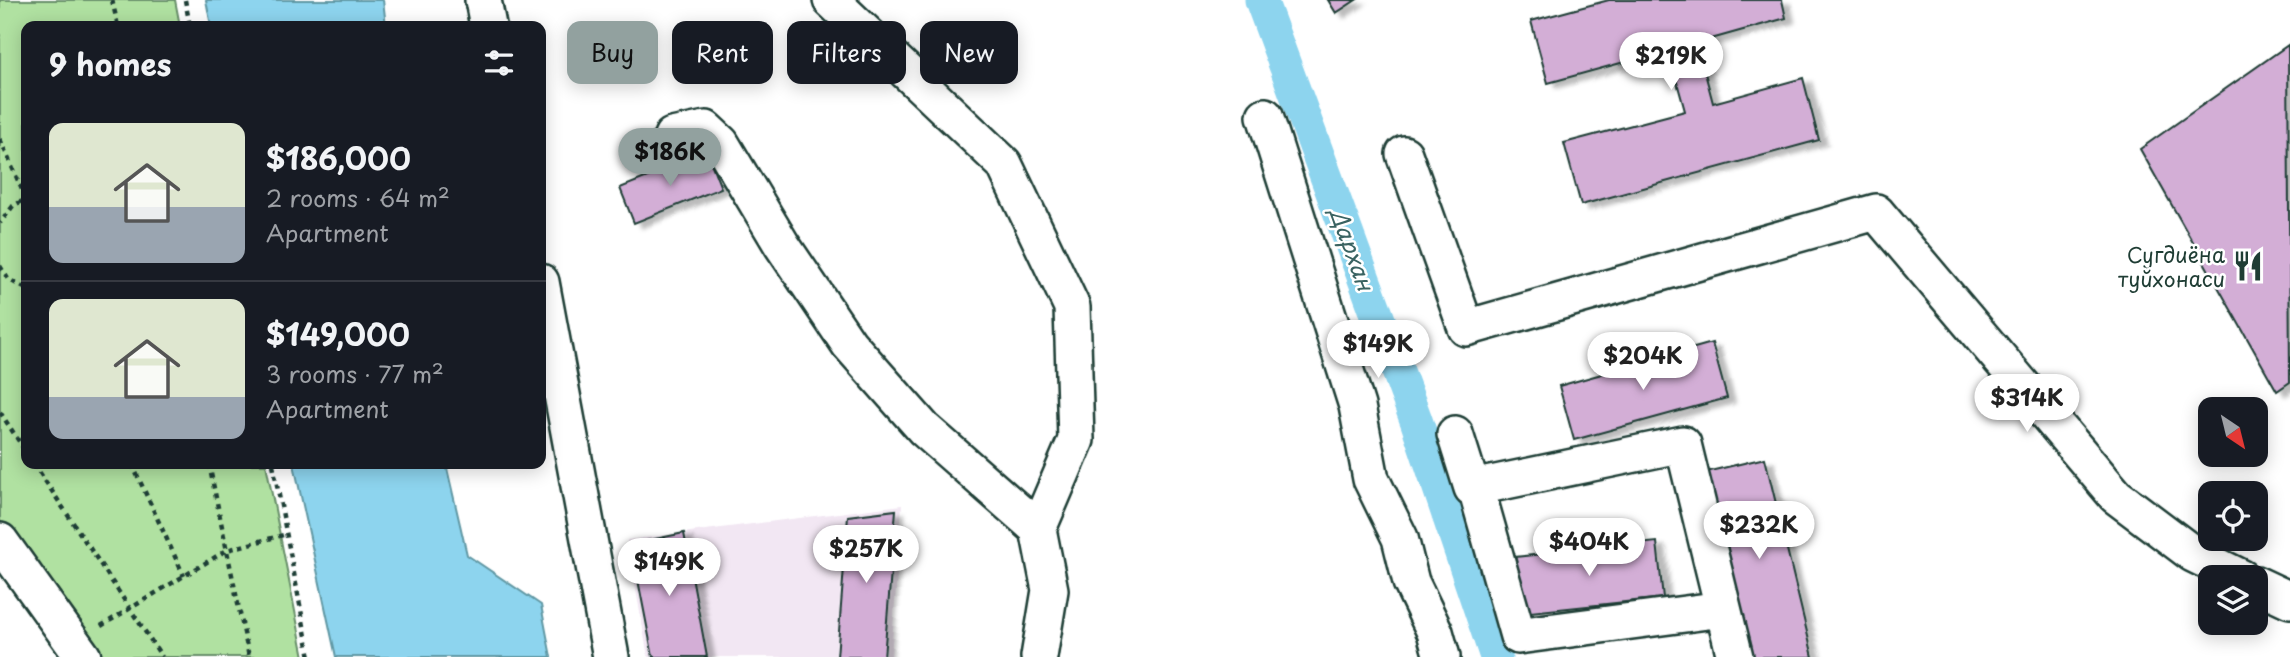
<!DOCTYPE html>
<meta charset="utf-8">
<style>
:root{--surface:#171b24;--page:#242831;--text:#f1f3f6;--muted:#9ea1a6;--line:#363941;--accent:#92a19f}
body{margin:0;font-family:"Playpen Sans",sans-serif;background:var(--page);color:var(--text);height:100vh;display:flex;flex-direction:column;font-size:26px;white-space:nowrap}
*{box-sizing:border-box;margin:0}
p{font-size:23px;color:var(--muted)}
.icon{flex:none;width:38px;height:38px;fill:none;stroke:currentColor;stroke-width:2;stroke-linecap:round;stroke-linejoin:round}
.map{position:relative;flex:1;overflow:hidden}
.side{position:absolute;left:21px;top:21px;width:525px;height:448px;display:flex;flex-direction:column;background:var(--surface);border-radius:14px;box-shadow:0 4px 18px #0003}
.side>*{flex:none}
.top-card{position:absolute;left:567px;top:21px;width:665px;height:63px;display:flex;gap:14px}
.needle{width:46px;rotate:145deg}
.fabs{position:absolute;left:2198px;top:397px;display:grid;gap:14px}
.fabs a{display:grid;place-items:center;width:70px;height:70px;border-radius:14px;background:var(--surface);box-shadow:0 4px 18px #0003;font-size:35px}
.price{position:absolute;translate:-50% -60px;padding:0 16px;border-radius:24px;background:#fff;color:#222;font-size:23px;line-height:46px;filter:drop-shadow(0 2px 4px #0008)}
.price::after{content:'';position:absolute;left:50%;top:42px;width:21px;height:16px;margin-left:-10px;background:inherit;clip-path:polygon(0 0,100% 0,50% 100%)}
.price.active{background:var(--accent);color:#111}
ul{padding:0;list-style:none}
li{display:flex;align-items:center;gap:21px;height:175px;padding:0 28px}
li+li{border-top:2px solid var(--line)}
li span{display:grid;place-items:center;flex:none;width:196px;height:140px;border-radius:14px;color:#555}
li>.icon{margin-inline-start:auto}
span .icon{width:84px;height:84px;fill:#fffc;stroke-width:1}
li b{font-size:30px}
h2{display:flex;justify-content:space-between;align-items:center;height:84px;padding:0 28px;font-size:30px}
.tag{padding:0 24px;border-radius:14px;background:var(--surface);box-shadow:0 4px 18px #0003;font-size:24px;line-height:63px}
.tag.active{background:var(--accent);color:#111}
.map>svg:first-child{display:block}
.built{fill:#f2e7f3}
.green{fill:#b0e1a1;stroke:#688f6a;stroke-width:2}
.water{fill:#8dd4ee;stroke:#6198a4;stroke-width:2}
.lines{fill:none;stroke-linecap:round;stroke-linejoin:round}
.canal{stroke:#8dd4ee;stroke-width:33}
.building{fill:#d3aed6;stroke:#1f3d34;stroke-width:2;filter:url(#shadow)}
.minor-casing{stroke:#1f3d34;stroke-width:40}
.path{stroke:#1f3d34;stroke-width:4.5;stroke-dasharray:5 5;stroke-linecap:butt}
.minor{stroke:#fff;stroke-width:35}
.labels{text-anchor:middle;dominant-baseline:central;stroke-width:5;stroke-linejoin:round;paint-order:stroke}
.poi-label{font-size:21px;fill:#1f3d34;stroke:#fff;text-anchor:end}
.water-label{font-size:23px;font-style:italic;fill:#3a6362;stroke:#fff}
</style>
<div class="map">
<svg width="2290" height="657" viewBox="0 0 2290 657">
<defs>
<filter id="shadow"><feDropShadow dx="8" dy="4.5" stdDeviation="2" flood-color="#0004"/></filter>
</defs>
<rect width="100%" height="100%" fill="#fff"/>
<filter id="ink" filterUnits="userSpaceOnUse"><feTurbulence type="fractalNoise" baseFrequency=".0143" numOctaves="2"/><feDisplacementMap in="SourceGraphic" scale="14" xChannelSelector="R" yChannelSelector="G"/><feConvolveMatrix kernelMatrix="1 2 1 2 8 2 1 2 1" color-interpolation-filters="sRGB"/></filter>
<g filter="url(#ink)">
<!-- built -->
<path class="built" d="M902,505L891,657H648L627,540Z"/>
<!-- green -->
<path class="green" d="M0,0H175L180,26H26V464H266L304,657H92L0,527Z"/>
<!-- water -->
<path class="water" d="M206,0H383L386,26H211Z
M294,464H446L467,555L541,605L551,657H336Z"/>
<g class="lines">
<!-- canal -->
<path class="canal" d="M1261,0L1416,420L1496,657"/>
</g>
<!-- building -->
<path class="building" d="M1328,0H1356L1336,13Z
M1609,0H1782L1786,18L1697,43L1713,103L1803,78L1819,140L1581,205L1564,143L1685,111L1668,50L1548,83L1531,21Z
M2288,45L2290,382L2277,391L2140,149Z
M707,153L721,188L634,223L620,188Z
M1712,343L1727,398L1574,440L1559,386Z
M1765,458L1813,657H1752L1706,472Z
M896,510L884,657H837L848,516Z
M684,533L707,657H653L631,544Z
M1657,542L1663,598L1521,613L1515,557Z"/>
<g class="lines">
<!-- minor casing -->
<g class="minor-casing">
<path id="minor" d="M483,0L488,26
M831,0L1004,164L1072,307L1076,440L1038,529
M1265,116L1357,406L1371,479L1400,538L1411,582L1435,632L1442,657
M672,136L706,129L721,143L782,245L849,344L924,429L1038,529L1050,590L1039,657
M1404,154L1466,328L1876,212L2116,496L2193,554L2242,578
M541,282L611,657
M1455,434L1472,488L1683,444L1735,657
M1476,488L1518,636L1723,609
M0,541L83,657
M2256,584L2290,600"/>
</g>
<!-- path -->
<path class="path" d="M112,0L118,26
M185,0L190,26
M0,139L26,199L13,206L0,223
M0,266L8,279L26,289
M0,412L26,452
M34,464L162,657
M132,464L184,576
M209,464L249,657
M273,464L310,657
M101,626L227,550L287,534"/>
<!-- minor -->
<use href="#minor" class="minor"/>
</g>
</g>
<!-- icons -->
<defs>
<g id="restaurant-bare" transform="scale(2.415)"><path d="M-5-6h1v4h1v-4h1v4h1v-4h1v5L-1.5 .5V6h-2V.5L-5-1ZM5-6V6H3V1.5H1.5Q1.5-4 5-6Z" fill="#1f3d34" stroke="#fff" stroke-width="2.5" paint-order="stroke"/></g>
</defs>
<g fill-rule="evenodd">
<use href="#restaurant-bare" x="2248" y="266"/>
</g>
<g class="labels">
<!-- poi labels -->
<g class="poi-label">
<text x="2225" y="254">Сугдиёна<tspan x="2225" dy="24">туйхонаси</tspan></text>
</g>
<!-- water labels -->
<g class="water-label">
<text transform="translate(1353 249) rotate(70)">Дархан</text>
</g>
</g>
</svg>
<div class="fabs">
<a><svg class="needle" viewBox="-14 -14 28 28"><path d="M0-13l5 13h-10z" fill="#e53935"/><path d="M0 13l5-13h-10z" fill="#9ea1a6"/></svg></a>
<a><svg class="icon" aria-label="locate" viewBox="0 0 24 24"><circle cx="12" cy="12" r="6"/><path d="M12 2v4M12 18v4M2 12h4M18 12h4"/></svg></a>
<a><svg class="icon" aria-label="layers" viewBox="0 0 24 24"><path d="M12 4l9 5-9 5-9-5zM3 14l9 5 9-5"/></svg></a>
</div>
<b class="price" style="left:1671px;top:92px">$219K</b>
<b class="price active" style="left:670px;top:188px">$186K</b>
<b class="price" style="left:1378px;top:380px">$149K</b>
<b class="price" style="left:1643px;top:392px">$204K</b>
<b class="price" style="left:2027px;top:434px">$314K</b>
<b class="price" style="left:1759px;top:561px">$232K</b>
<b class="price" style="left:1589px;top:578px">$404K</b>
<b class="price" style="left:866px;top:585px">$257K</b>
<b class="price" style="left:669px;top:598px">$149K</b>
<div class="top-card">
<a class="tag active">Buy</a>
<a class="tag">Rent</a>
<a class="tag">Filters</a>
<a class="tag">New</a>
</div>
<section class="side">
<h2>9 homes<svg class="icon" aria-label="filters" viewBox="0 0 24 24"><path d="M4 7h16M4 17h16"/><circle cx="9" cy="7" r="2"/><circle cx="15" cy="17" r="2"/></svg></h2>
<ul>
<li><span style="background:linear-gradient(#dfe7d0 60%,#9aa5b1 0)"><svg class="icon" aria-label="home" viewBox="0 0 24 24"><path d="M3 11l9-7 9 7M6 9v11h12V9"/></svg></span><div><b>$186,000</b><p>2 rooms · 64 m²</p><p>Apartment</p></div></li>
<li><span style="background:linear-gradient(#dfe7d0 70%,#9aa5b1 0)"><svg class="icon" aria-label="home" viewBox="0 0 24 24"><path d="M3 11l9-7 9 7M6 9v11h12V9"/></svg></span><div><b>$149,000</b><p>3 rooms · 77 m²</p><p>Apartment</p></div></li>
</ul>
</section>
</div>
